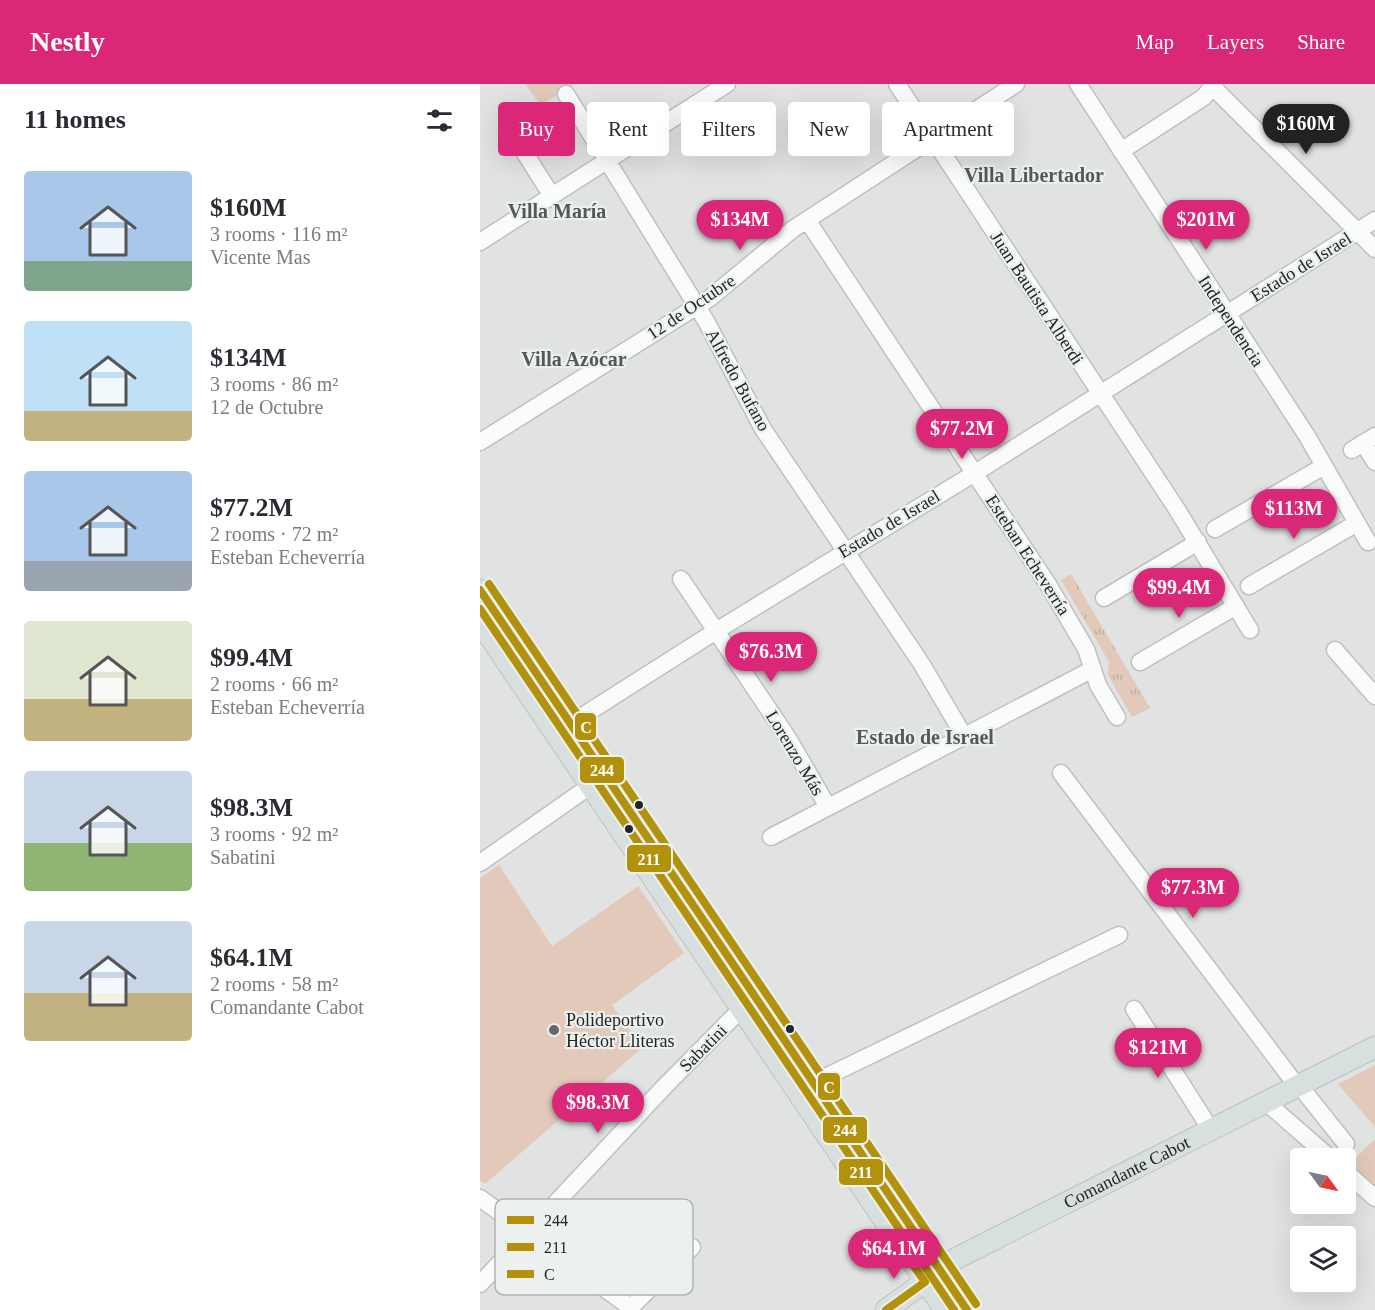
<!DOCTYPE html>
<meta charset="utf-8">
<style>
:root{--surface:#fff;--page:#f7f7f7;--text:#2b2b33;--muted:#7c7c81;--accent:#db2777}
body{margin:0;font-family:"Times New Roman",serif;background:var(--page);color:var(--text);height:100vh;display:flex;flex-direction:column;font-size:22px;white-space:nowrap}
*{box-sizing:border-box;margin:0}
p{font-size:20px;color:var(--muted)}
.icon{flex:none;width:33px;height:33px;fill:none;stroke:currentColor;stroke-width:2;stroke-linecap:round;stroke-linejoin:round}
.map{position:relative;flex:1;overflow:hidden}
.details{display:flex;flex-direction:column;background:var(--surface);width:480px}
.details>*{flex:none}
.guide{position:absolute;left:18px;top:18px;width:570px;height:54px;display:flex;gap:12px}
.needle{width:39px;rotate:123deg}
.buttons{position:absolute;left:810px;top:1064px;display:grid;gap:12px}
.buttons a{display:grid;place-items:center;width:66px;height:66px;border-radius:6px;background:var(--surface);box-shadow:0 6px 24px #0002;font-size:30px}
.price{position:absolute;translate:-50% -51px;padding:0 14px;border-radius:21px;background:var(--accent);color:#fff;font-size:20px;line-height:39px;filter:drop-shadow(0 2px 3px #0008)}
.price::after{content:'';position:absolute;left:50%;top:36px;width:18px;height:14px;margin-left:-9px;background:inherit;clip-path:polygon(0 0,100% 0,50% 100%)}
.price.current{background:#222;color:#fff}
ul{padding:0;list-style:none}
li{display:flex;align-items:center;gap:18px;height:150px;padding:0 24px}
li span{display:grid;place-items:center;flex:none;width:168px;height:120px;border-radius:6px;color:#555}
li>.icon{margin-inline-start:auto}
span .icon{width:72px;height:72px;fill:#fffc;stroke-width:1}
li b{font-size:26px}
h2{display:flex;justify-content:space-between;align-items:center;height:72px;padding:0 24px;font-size:26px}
.tag{padding:0 21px;border-radius:6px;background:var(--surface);box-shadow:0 6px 24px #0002;font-size:21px;line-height:54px}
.tag.current{background:var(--accent);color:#fff}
header{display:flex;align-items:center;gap:36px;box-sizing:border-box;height:84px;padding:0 30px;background:var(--accent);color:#fff}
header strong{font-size:28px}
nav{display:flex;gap:33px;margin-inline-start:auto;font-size:21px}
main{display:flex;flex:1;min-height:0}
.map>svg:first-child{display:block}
.green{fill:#e3c9ba}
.park{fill:url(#park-tufts)}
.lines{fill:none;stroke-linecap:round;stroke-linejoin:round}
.minor-casing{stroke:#bec1c0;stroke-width:19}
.major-casing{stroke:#c0c1c1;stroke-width:23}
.minor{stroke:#fafbfb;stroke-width:16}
.major{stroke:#d8e0df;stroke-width:21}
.bus-1-casing{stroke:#ecf1ef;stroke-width:12}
.bus-2-casing{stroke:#ecf1ef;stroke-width:12}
.bus-3-casing{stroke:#ecf1ef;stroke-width:12}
.bus-1{stroke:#b2920d;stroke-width:8}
.bus-2{stroke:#b2920d;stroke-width:8}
.bus-3{stroke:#b2920d;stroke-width:8}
.bus-dot{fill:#232424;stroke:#ecf1ef;stroke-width:2}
.poi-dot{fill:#656766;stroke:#ecf1ef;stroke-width:2}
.labels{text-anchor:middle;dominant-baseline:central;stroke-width:4.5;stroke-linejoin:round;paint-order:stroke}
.street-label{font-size:18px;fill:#232424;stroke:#ecf1ef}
.poi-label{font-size:18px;fill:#232424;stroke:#ecf1ef;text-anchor:start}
.neighbourhood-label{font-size:20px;font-weight:bold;fill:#545856;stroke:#ecf1ef}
.key{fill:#ecf1ef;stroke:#b0b4b2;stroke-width:1.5}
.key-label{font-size:16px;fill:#232424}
.line-badge{stroke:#ecf1ef;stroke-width:2}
.badge-label{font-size:16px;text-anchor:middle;font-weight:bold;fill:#fff}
</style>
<header>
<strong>Nestly</strong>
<nav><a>Map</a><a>Layers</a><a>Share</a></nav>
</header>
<main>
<section class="details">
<h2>11 homes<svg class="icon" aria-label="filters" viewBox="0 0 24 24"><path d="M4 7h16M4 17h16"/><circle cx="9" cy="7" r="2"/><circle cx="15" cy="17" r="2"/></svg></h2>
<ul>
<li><span style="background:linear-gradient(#a9c7e8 75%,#7fa58c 0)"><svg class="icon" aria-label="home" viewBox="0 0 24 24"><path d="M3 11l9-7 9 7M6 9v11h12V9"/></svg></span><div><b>$160M</b><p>3 rooms · 116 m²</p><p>Vicente Mas</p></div></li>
<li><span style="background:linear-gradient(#bfe0f5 75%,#c2b280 0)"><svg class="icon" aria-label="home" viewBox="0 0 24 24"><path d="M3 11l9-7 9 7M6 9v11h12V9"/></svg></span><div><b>$134M</b><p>3 rooms · 86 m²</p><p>12 de Octubre</p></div></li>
<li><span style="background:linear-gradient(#a9c7e8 75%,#9aa5b1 0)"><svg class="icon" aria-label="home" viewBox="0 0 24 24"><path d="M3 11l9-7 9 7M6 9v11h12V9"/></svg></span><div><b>$77.2M</b><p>2 rooms · 72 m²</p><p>Esteban Echeverría</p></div></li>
<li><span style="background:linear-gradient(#dfe7d0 65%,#c2b280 0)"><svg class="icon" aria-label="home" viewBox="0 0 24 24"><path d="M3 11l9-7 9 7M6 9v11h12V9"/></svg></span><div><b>$99.4M</b><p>2 rooms · 66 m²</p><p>Esteban Echeverría</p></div></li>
<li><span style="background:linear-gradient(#c9d6e8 60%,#8fb573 0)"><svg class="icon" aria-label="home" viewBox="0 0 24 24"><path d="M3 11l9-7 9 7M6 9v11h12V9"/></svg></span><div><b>$98.3M</b><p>3 rooms · 92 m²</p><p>Sabatini</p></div></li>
<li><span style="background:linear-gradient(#c9d6e8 60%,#c2b280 0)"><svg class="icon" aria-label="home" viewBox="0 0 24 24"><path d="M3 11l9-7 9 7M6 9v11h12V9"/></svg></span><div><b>$64.1M</b><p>2 rooms · 58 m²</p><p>Comandante Cabot</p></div></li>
</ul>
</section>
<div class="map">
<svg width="895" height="1226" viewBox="0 0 895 1226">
<defs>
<pattern id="park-tufts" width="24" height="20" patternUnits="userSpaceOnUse" patternTransform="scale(1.5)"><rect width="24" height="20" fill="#e3c9ba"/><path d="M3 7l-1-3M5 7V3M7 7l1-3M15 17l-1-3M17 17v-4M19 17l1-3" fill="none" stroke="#c2aca0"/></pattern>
</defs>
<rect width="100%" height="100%" fill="#e0e3e2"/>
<!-- green -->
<path class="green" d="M45,0H94L61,21Z
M19,781L72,862L158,802L204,869L132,921L162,964L5,1100L0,1097V794Z
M895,981V1043L858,1000Z
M895,1055V1104L869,1080Z"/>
<!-- park -->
<path class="park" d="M591,490L670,624L652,633L628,591L629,578L581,496Z"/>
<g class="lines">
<!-- minor casing -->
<g class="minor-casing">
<path id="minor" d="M417,0L698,427L770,546
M598,0L827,352L888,458
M732,2L895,165
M86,10L226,237L283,345L439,576
M39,60L72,112
M641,67L724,13L734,0
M327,136L569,502L606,565L618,601L637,633
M0,158L247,0
M0,358L230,214L313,145L536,0
M883,359L895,378
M872,366L895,352
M735,445L844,382
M201,495L308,654L348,723
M769,502L877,439
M624,514L718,458
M855,566L895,612
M660,578L756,522
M441,579L484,652
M82,645L236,547L495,389L895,136
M581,689L817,1002
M291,753L613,585
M0,779L120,695
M654,925L731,1046
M333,999L639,851
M819,1001L866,1060
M786,1018L850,1074
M866,1088L895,1114
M0,1114L150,1223
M0,1200L185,1002L270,916
M148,1226L212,1163"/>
</g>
<!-- major casing -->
<g class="major-casing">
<g id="major">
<path d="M0,506L487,1226"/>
<path d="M0,538L465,1226"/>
<path id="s1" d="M406,1226L477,1174L895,963"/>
</g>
</g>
<!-- minor -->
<use href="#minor" class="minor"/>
<!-- major -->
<use href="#major" class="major"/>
<!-- bus-1 casing -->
<g class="bus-1-casing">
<path id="bus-1" d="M0,506L487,1226
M406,1226L445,1198L415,1155"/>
</g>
<!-- bus-2 casing -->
<g class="bus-2-casing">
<path id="bus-2" d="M0,525L474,1226"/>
</g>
<!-- bus-3 casing -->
<g class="bus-3-casing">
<path id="bus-3" d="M9,500L496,1220"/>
</g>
<!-- bus-1 -->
<use href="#bus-1" class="bus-1"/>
<!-- bus-2 -->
<use href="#bus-2" class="bus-2"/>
<!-- bus-3 -->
<use href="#bus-3" class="bus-3"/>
</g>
<!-- markers -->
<g class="bus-dot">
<circle cx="159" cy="721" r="5"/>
<circle cx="149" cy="745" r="5"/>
<circle cx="310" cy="945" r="5"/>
</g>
<circle class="poi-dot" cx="74" cy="946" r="6"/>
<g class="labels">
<!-- street labels -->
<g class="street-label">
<text transform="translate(821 183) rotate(-32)">Estado de Israel</text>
<text transform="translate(557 214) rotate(57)">Juan Bautista Alberdi</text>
<text transform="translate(211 223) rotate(-34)">12 de Octubre</text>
<text transform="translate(751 237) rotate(57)">Independencia</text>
<text transform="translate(258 296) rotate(61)">Alfredo Bufano</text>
<text transform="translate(409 440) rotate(-31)">Estado de Israel</text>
<text transform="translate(548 471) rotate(57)">Esteban Echeverría</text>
<text transform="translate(315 669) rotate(59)">Lorenzo Más</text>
<text transform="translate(223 964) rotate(-45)">Sabatini</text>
<text stroke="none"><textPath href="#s1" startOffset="278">Comandante Cabot</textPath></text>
</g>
<!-- poi labels -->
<g class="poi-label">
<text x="86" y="936">Polideportivo<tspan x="86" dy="21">Héctor Lliteras</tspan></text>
</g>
<!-- neighbourhood labels -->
<g class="neighbourhood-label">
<text x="554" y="91">Villa Libertador</text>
<text x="77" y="127">Villa María</text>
<text x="94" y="275">Villa Azócar</text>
<text x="445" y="653">Estado de Israel</text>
</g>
</g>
<!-- legend -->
<rect x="15" y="1115" width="198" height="96" rx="9" class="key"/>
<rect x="27" y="1132" width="27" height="8" fill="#b2920d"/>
<rect x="27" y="1159" width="27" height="8" fill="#b2920d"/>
<rect x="27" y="1186" width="27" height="8" fill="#b2920d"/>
<g class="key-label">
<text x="64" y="1142">244</text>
<text x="64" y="1169">211</text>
<text x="64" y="1196">C</text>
</g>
<g class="line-badge">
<rect x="94" y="628" width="23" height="29" rx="6" fill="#b2920d"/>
<rect x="99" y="672" width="46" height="28" rx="6" fill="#b2920d"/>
<rect x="146" y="760" width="46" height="29" rx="6" fill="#b2920d"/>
<rect x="337" y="988" width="24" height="29" rx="6" fill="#b2920d"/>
<rect x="342" y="1032" width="46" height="28" rx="6" fill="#b2920d"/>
<rect x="358" y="1074" width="46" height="28" rx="6" fill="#b2920d"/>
</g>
<g class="badge-label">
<text x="106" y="649">C</text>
<text x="122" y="692">244</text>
<text x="169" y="781">211</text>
<text x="349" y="1009">C</text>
<text x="365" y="1052">244</text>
<text x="381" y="1094">211</text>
</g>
</svg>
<div class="buttons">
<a><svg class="needle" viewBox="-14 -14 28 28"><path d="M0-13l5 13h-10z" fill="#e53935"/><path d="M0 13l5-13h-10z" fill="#7c7c81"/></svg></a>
<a><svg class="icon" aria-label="layers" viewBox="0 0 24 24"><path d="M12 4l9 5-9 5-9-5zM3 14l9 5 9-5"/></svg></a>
</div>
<b class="price current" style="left:826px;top:71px">$160M</b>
<b class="price" style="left:260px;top:167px">$134M</b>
<b class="price" style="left:726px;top:167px">$201M</b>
<b class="price" style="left:482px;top:376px">$77.2M</b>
<b class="price" style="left:814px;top:456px">$113M</b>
<b class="price" style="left:699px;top:535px">$99.4M</b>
<b class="price" style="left:291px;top:599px">$76.3M</b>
<b class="price" style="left:713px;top:835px">$77.3M</b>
<b class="price" style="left:678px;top:995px">$121M</b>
<b class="price" style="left:118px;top:1050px">$98.3M</b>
<b class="price" style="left:414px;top:1196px">$64.1M</b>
<div class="guide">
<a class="tag current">Buy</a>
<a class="tag">Rent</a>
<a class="tag">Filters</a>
<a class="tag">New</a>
<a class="tag">Apartment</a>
</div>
</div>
</main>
